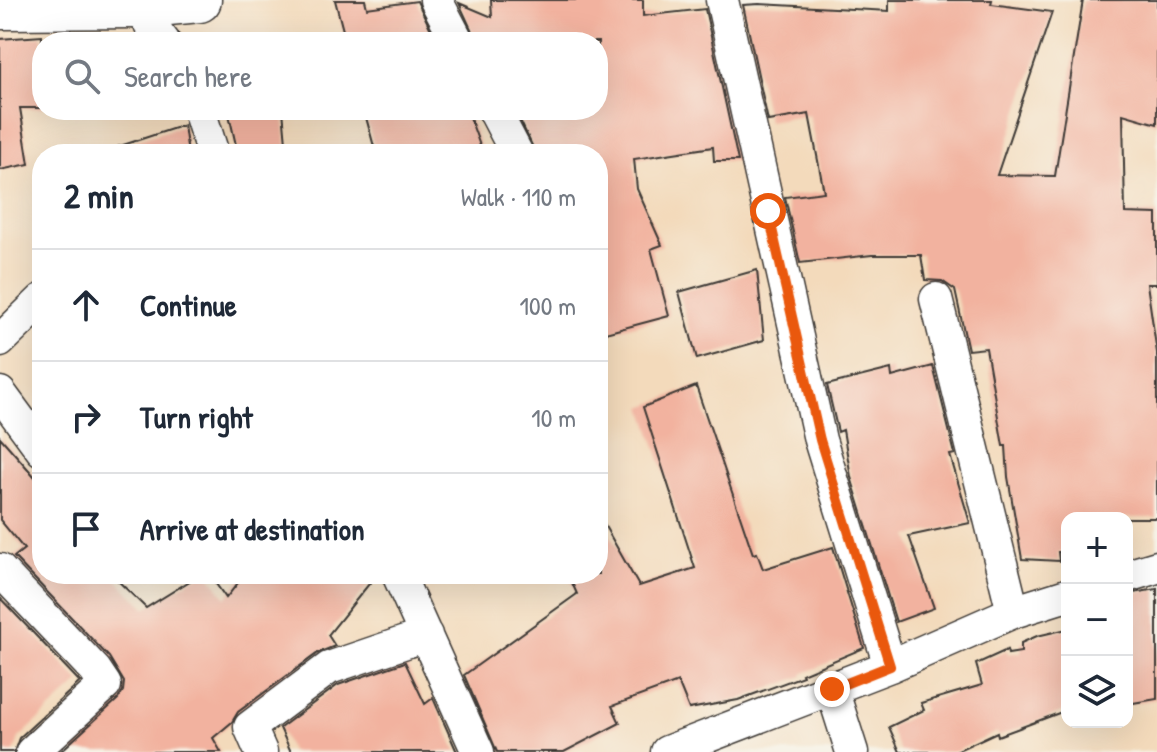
<!DOCTYPE html>
<meta charset="utf-8">
<style>
:root{--surface:#fff;--page:#f2f2f3;--text:#1f2937;--muted:#747a83;--line:#e0e1e3}
body{margin:0;font-family:"Patrick Hand",sans-serif;background:var(--page);color:var(--text)}
.controls{position:absolute;right:24px;bottom:24px;display:grid;overflow:hidden;border-radius:16px;box-shadow:0 8px 32px #0002}
.controls button{width:72px;height:72px;display:grid;place-items:center;padding:0;border:0;border-bottom:2px solid var(--line);background:var(--surface);color:var(--text);font:40px sans-serif}
.stop{position:absolute;width:24px;height:24px;margin:-18px;border:6px solid #ea580c;border-radius:50%;background:#fff}
.stop.end{background:#ea580c;border-color:#fff;box-shadow:0 2px 8px #0008}
.list{margin:0;padding:0;list-style:none}
h2{display:flex;justify-content:space-between;align-items:center;height:104px;margin:0;padding:0 32px;font-size:34px}
h2 small{font-size:26px;font-weight:400;color:var(--muted)}
.list li{display:grid;grid-template-columns:52px 1fr auto;gap:24px;align-items:center;box-sizing:border-box;height:112px;padding:0 32px;border-top:2px solid var(--line)}
.list b{display:block;font-size:30px;white-space:nowrap}
.list em{font-size:26px;font-style:normal;color:var(--muted)}
.icon{flex:none;width:44px;height:44px;fill:none;stroke:currentColor;stroke-width:2;stroke-linecap:round;stroke-linejoin:round}
.map{position:relative;flex:none;width:1157px;height:752px;overflow:hidden}
.search{position:absolute;background:var(--surface);box-shadow:0 8px 32px #0002;left:32px;top:32px;width:576px;height:88px;display:flex;align-items:center;gap:20px;box-sizing:border-box;padding:0 28px;border-radius:32px;color:var(--muted);font-size:30px}
.panel{position:absolute;background:var(--surface);box-shadow:0 8px 32px #0002;left:32px;top:144px;width:576px;height:440px;border-radius:32px}
.map>svg:first-child{display:block}
</style>
<div class="map">
<svg width="1157" height="752" viewBox="0 0 1157 752">
<rect width="100%" height="100%" fill="#f7f3e8"/>
<filter id="ink" filterUnits="userSpaceOnUse"><feTurbulence type="fractalNoise" baseFrequency=".0125" numOctaves="2"/><feDisplacementMap in="SourceGraphic" scale="16" xChannelSelector="R" yChannelSelector="G"/><feConvolveMatrix kernelMatrix="1 2 1 2 8 2 1 2 1" color-interpolation-filters="sRGB"/></filter>
<filter id="wash" filterUnits="userSpaceOnUse"><feTurbulence type="fractalNoise" baseFrequency=".006" numOctaves="4" result="noise"/><feDisplacementMap in="SourceGraphic" scale="32" xChannelSelector="R" yChannelSelector="G"/><feGaussianBlur stdDeviation="1.8" result="paint"/><feColorMatrix in="noise" values="0 0 0 0 0 0 0 0 0 0 0 0 0 0 0 0 0 1.4 0 .05"/><feComposite in="paint" operator="in"/></filter>
<g filter="url(#wash)">
<rect width="100%" height="100%" fill="#f3dabb"/>
<g id="blocks">
<path fill="#f2b29f" d="M335 0H365L367 8 417 1 437 42H346Z
M491 0H643V16L705 9 738 161H714L713 147 634 159 637 189 662 245 651 249 669 316 598 335V154H536L518 116 517 110H598V42H477L459 3 492 17Z
M889 0H992L991 4 1052 12 997 175 1055 176 1083 0H1157V124L1123 114 1125 213 1157 214V284H1147L1157 353V518H1067V552H1058L1059 561 1022 559 1008 477 1006 446H1003L986 348 968 350 955 290 942 281 925 280 921 255H872L800 263 785 197 824 192 809 114 768 121 743 5 759 4 889 11Z
M42 36V108H20L29 164 0 170V39Z
M228 110H283L287 154H238Z
M364 110H467L483 154H376Z
M184 125 188 154H112L111 149Z
M757 270 764 340 697 359 679 292Z
M933 366 955 454 950 455 970 523 909 536 934 608 896 622 851 477 843 430 838 432 827 385 891 369 892 377Z
M696 386 753 554 757 553 763 569 833 547 864 648 802 674 803 676 738 700 689 709 678 682 612 706 620 723 564 752H497L464 675 577 594 568 574H598V514L639 586 695 568 643 407Z
M0 437 42 485V574H111L146 608 201 574H209L226 598 245 574H377L328 635 335 646 318 653 238 712 232 722 213 738 221 752H60L118 699 123 691 124 682 109 657 14 557 24 549 0 520Z
M1157 589V699L1127 704V594Z
M0 598 80 682 19 738 14 752H0Z
M1067 629V710L998 736 997 732 954 752H900L889 727 924 710 921 703 982 685 976 664 1007 650 1008 654 1021 652V643L1037 636Z
M405 662 425 704 433 698 457 752H291L280 728 338 685Z"/>
</g>
</g>
<g filter="url(#ink)">
<use href="#blocks" fill-opacity="0" stroke="#3c3834" stroke-width="2"/>
<g fill="none" stroke-linecap="round" stroke-linejoin="round">
<defs>
<path id="street" d="M436 0 458 42
M722 0 820 440 890 666
M137 6 164 42
M199 110 213 154
M494 110 517 154
M936 299 1013 612
M0 341 42 300
M0 393 42 450
M0 570 95 670 105 685 32 752
M398 574 478 752
M1127 576 1157 567
M832 689 852 752
M261 752 250 727 329 668 426 635
M667 752 890 666 1013 612 1067 595"/>
<path id="secondary" d="M0 7 137 6 199 0"/>
</defs>
<use href="#street" stroke="#3c3834" stroke-width="35"/>
<use href="#secondary" stroke="#3c3834" stroke-width="47"/>
<use href="#street" stroke="#fff" stroke-width="32"/>
<use href="#secondary" stroke="#fff" stroke-width="44"/>
</g>
</g>
<g fill="none" stroke-linecap="round" stroke-linejoin="round" filter="url(#ink)">
<path stroke="#ea580c" stroke-width="10" d="M768 211 820 440 890 666 832 689"/>
</g>
</svg>
<div class="controls">
<button>+</button>
<button>−</button>
<button><svg class="icon" aria-label="layers" viewBox="0 0 24 24"><path d="M12 4l9 5-9 5-9-5zM3 14l9 5 9-5"/></svg></button>
</div>
<div class="stop" style="left:768px;top:211px"></div>
<div class="stop end" style="left:832px;top:689px"></div>
<div class="search"><svg class="icon" aria-label="search" viewBox="0 0 24 24"><circle cx="10" cy="10" r="6"/><path d="M15 15l6 6"/></svg>Search here</div>
<section class="panel">
<h2>2 min<small>Walk · 110 m</small></h2>
<ul class="list">
<li><svg class="icon" aria-label="ahead" viewBox="0 0 24 24"><path d="M12 20V5M6 11l6-6 6 6"/></svg><div><b>Continue</b></div><em>100 m</em></li>
<li><svg class="icon" aria-label="right" viewBox="0 0 24 24"><path d="M7 20v-9h11M14 6l5 5-5 5"/></svg><div><b>Turn right</b></div><em>10 m</em></li>
<li><svg class="icon" aria-label="arrive" viewBox="0 0 24 24"><path d="M6 21V4h12l-3 4 3 4H6"/></svg><div><b>Arrive at destination</b></div></li>
</ul>
</section>
</div>
